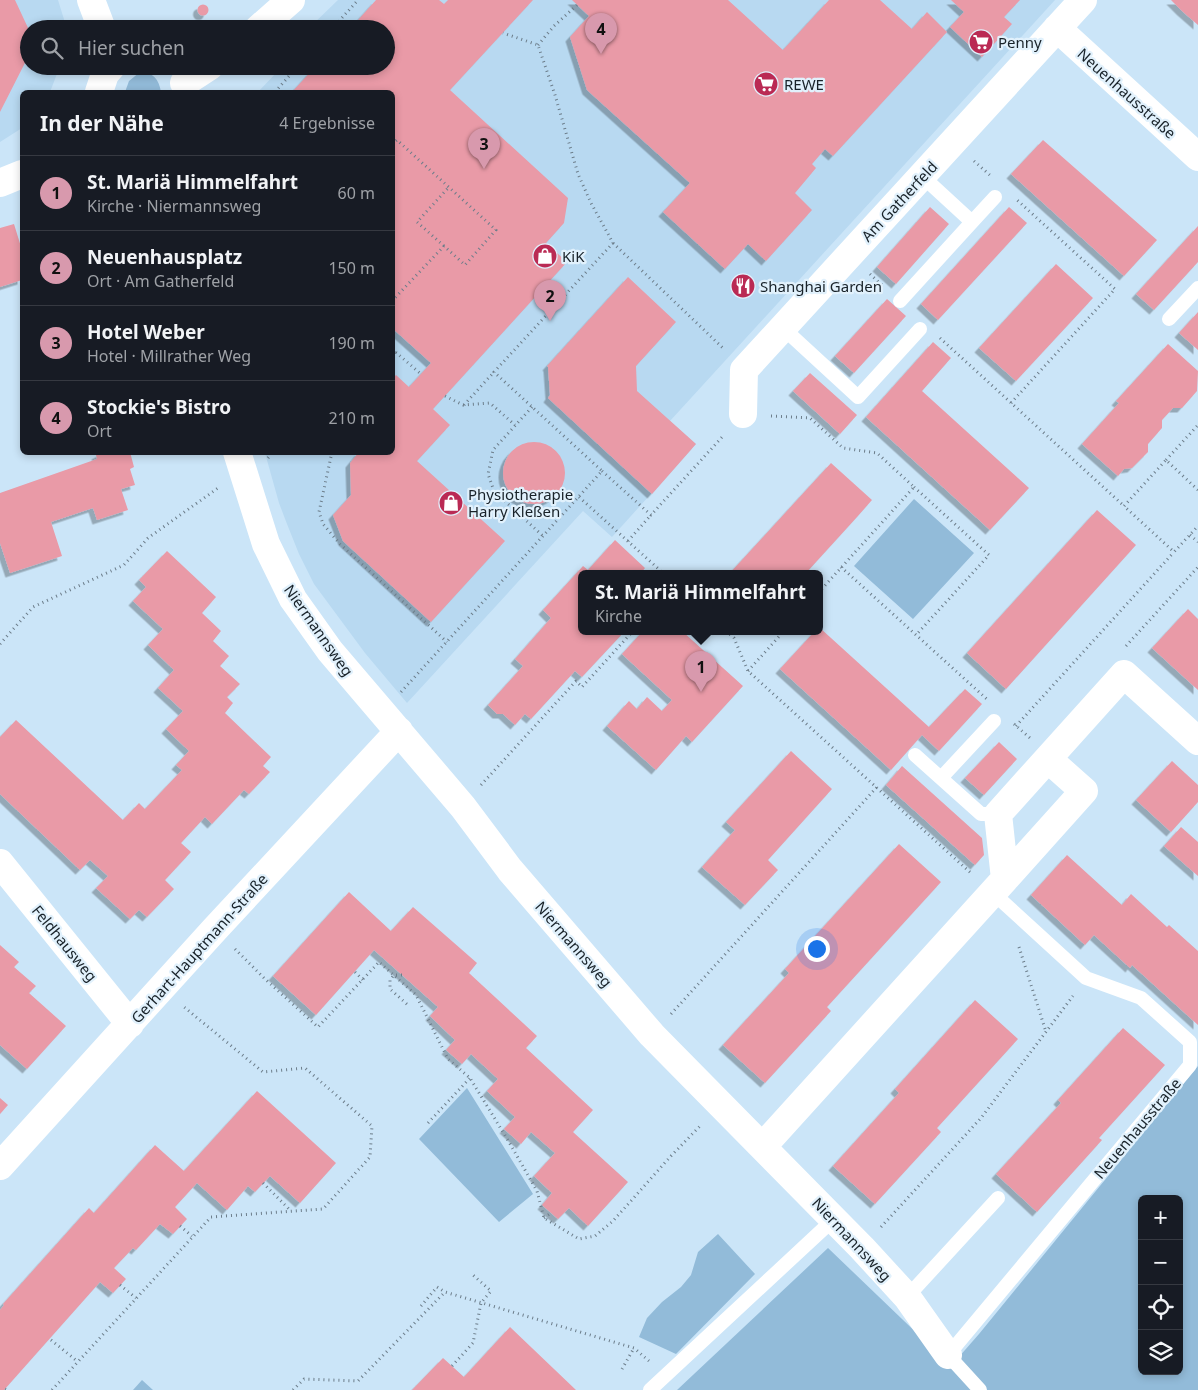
<!DOCTYPE html>
<html lang="de">
<meta charset="utf-8">
<style>
:root{--surface:#171b24;--page:#20242c;--text:#f1f3f6;--muted:#9ea1a6;--line:#363941;--accent:#d899ad}
body{margin:0;font-family:"Noto Sans",sans-serif;background:var(--page);color:var(--text)}
.controls{position:absolute;right:15px;bottom:15px;display:grid;overflow:hidden;border-radius:8px;box-shadow:0 2px 8px #0003}
.controls button{width:45px;height:45px;display:grid;place-items:center;padding:0;border:0;border-bottom:1px solid var(--line);background:var(--surface);color:var(--text);font:25px sans-serif}
.you{position:absolute;left:816px;top:948px;width:18px;height:18px;margin:-12px;border:4px solid #fff;border-radius:50%;background:#1a73e8;box-shadow:0 0 0 8px #1a73e833}
.badge{display:grid;place-items:center;width:32px;height:32px;border-radius:50%;background:var(--accent);color:#111;font-size:16px;font-weight:700}
.pin{position:absolute;translate:-50% -41px;filter:drop-shadow(0 1px 2px #0008)}
.pin::after{content:'';position:absolute;top:26px;width:18px;height:15px;background:inherit;clip-path:polygon(0 0,100% 0,50% 100%)}
.popup{position:absolute;left:578px;top:570px;width:245px;height:65px;box-sizing:border-box;display:grid;place-content:center;border-radius:8px;background:var(--surface);filter:drop-shadow(0 1px 4px #0005);font-size:16px;white-space:nowrap;color:var(--muted)}
.popup b{font-size:19px;color:var(--text)}
.popup::after{content:'';position:absolute;left:50%;top:100%;margin-left:-10px;border:10px solid transparent;border-top-color:var(--surface)}
.list{margin:0;padding:0;list-style:none}
h2{display:flex;justify-content:space-between;align-items:center;height:65px;margin:0;padding:0 20px;font-size:21px}
h2 small{font-size:16px;font-weight:400;color:var(--muted)}
.list li{display:grid;grid-template-columns:32px 1fr auto;gap:15px;align-items:center;box-sizing:border-box;height:75px;padding:0 20px;border-top:1px solid var(--line)}
.list b{display:block;font-size:19px;white-space:nowrap}
.list p{margin:0;font-size:16px;white-space:nowrap;color:var(--muted)}
.list em{font-size:16px;font-style:normal;color:var(--muted)}
.icon{flex:none;width:28px;height:28px;fill:none;stroke:currentColor;stroke-width:2;stroke-linecap:round;stroke-linejoin:round}
.map{position:relative;flex:none;width:1198px;height:1390px;overflow:hidden}
.search{position:absolute;background:var(--surface);box-shadow:0 2px 8px #0003;left:20px;top:20px;width:375px;height:55px;display:flex;align-items:center;gap:12px;box-sizing:border-box;padding:0 18px;border-radius:28px;color:var(--muted);font-size:19px}
.panel{position:absolute;background:var(--surface);box-shadow:0 2px 8px #0003;left:20px;top:90px;width:375px;height:365px;border-radius:8px}
.map>svg:first-child{display:block}
</style>
<div class="map">
<svg width="1198" height="1390" viewBox="0 0 1198 1390">
<defs>
<filter id="shadow"><feDropShadow dx="-4.5" dy="4.5" stdDeviation="0" flood-color="#0004"/></filter>
</defs>
<rect width="100%" height="100%" fill="#cbe5f8"/>
<path fill="#b8d9f1" d="M0 0H58L67 29H29V66H60L50 92H22V128L0 142Z
M338 0H1055L670 421 696 444 612 537 583 511 407 703 365 653 314 584 299 554 287 524 279 503 265 453 392 452V92H258L276 73V66H386V29H308Z"/>
<path fill="#92bbd9" fill-rule="evenodd" d="M140 72C153 72 159 79 161 92H125L129 81Z
M914 499 974 553 913 619 854 566Z
M1198 1066V1390H677L828 1248 951 1366 979 1334ZM1142 1199H1179V1371H1142Z
M467 1088 533 1194 499 1222 419 1139Z
M718 1234 755 1274 676 1354 639 1337 647 1318 662 1302 681 1287 691 1275 698 1252Z
M142 1380 153 1390H133Z"/>
<path fill="#e99aa7" filter="url(#shadow)" d="M0 0H15L29 30V55L0 112Z
M376 0H439L444 4 448 0H533L450 90 568 198 564 223 546 243 567 262 433 409 450 425 417 461 505 541 431 622 343 541 333 515 351 495 350 463 359 452H392V379L396 375 409 387 431 363 392 328V92H292L316 66H386V29H350Z
M572 0H728L783 50 829 0H880L912 29 927 12 947 32 833 156 825 149 812 164 816 168 795 193 812 210 766 261 748 244 725 269 663 212 690 183 587 90 570 37 589 16Z
M951 0H1020L1004 17 1012 24 982 57 950 27 964 12Z
M1171 0H1198V25L1182 11Z
M197.5 10a5.5 5.5 0 1 1 11 0a5.5 5.5 0 1 1-11 0Z
M1043 140 1157 240 1124 276 1011 174Z
M930 207 949 224 896 284 877 267Z
M1009 207 1027 223 938 320 921 304Z
M14 224 22 250V280L0 287V228Z
M1198 226V262L1154 310 1136 294Z
M1056 264 1093 298 1016 381 979 348Z
M628 277 676 322 636 366 637 391 696 444 652 494 548 398 550 395 548 367 547 366Z
M887 299 906 316 854 373 835 356Z
M1198 312V350L1179 333Z
M933 342 951 358 922 391 1029 488 990 530 866 417Z
M1168 344 1198 371 1197 391 1182 408H1173L1162 420V428L1148 444V452L1132 468 1124 469 1118 476 1082 444 1119 403 1116 401Z
M810 373 857 415 840 434 793 391Z
M503 473a31 31 0 1 1 62 0a31 31 0 1 1-62 0Z
M102 452H130L134 467 130 469 135 485 121 489 128 510 97 520 93 508 51 522 62 556 10 573 0 543V493L97 459 96 455Z
M831 463 872 500 857 517 806 573H730Z
M1097 510 1136 545 1006 689 967 653Z
M615 540 645 568 641 573H582V631H625L582 677 575 671 531 719 525 714 515 725 503 714H497L488 705 523 666 515 659 551 618 543 610 583 566 588 570Z
M167 551 216 597 202 613 221 631 213 641 229 656 220 666 240 684 227 697 233 703 225 713 271 757 263 766 270 772 249 794 244 790 212 824 205 817 181 843 191 852 165 880 174 889 147 917 139 910 130 919 96 888 108 876 90 860 80 870 0 794V737L16 720 123 820 139 803 145 809 182 770 176 765 189 751 166 729 183 711 158 688 174 670 148 645 163 629 133 601 146 587 139 580Z
M1188 609 1198 619V690L1152 648Z
M820 628 929 727 965 689 982 704 939 751 922 735 891 770 780 669 815 631H820Z
M643 631H682L743 686 692 742 686 736 656 770 607 726 629 701 637 709 647 697 662 711 672 700 622 654Z
M999 742 1017 759 984 795 965 778Z
M791 751 832 789 768 860 778 870 745 905 702 867 735 830 726 822Z
M1172 761 1198 785V802L1171 832 1136 800Z
M902 766 982 838 984 855 975 865 886 785Z
M1181 827 1198 842V876L1164 846Z
M899 844 941 882 827 1007 831 1011 765 1083 723 1045 789 973 785 969Z
M1067 855 1122 905 1131 894 1167 927 1169 925 1198 951V1025L1132 965 1130 968 1094 935 1085 945 1031 895Z
M349 892 391 931 413 907 477 963 469 973 537 1036 526 1048 593 1110 573 1132 628 1182 588 1226 569 1208 558 1219 542 1205 552 1193 534 1176 555 1153 531 1132 521 1144 504 1129 515 1117 487 1091 498 1079 471 1054 462 1064 446 1050 455 1040 430 1016 438 1007 374 950 316 1015 273 976Z
M0 945 19 962 14 967 36 986 29 993 66 1026 27 1069 0 1045Z
M975 1000 1018 1039 937 1128 941 1132 875 1204 833 1166 899 1093 895 1089Z
M1123 1028 1165 1065 1099 1138 1102 1140 1037 1212 996 1174 1061 1103 1058 1100Z
M257 1091 336 1163 300 1203 270 1176 255 1192 248 1186 227 1210 197 1183 175 1207 187 1219 173 1234 160 1224 136 1250 133 1248 114 1268 126 1279 113 1293 100 1282 4 1390H0V1310L4 1305 3 1304 89 1208 94 1213 155 1145 184 1171Z
M0 1098 8 1105 0 1114Z
M510 1327 576 1390H412L443 1358 464 1377Z"/>
<g fill="none" stroke-linecap="round" stroke-linejoin="round">
<path stroke="#6c7d8a" stroke-width="3" stroke-dasharray="1 4" stroke-linecap="butt" d="M332 29 358 0
M538 45 554 26 577 5
M275 92 298 66
M392 144 397 140 496 230 465 265 444 246 392 301
M974 161 992 177
M613 243 725 350
M444 246 417 222 449 187
M870 274 884 287
M940 338 1124 506
M392 349 421 374
M392 356 396 352
M445 396 463 405 490 403 515 425
M1011 403 1115 289 1017 200
M464 405 494 372
M532 407 493 450 488 474 494 491 543 536
M771 416 810 418 843 448 877 453 914 487 820 591
M332 452 319 512 323 524 340 544 447 642
M268 458 273 452
M1166 460 1198 425
M602 471 651 515 724 435
M914 487 989 555 916 635
M1198 490 1166 460 1124 506 1174 552 1198 526
M579 497 663 573
M1190 535 1198 542
M628 541 651 515
M841 567 989 701
M726 631 734 638 748 671 972 874
M0 644 33 607 124 565 148 538 218 488
M1126 646 1198 567
M748 671 784 631
M401 692 602 471 494 372 613 243 591 203 578 174 555 95 538 45 503 33
M1014 724 1030 738
M1016 726 1174 552
M481 785 576 681 582 687 633 631
M1019 947 1046 1032
M235 949 264 978 318 1027 379 962 416 995 448 1059 470 1078 509 1142 537 1191 544 1218 579 1239 595 1236 613 1221 671 1156 701 1125
M355 972 363 980
M402 975H394L390 980V989L409 1006
M671 1014 877 787
M428 1123 470 1078
M263 1183 291 1211
M544 1218 551 1213
M180 1226 192 1236
M881 1227 981 1118 1073 996
M120 1285 136 1298
M421 1306 437 1287 445 1292
M51 1340 77 1361
M452 1366 473 1343 481 1303 491 1291 473 1275
M622 1369 634 1348
M5 1389 7 1390
M52 1390 211 1217 323 1209 370 1157 372 1126 305 1068 263 1072 184 1007
M293 1390 304 1379 358 1381 445 1292 634 1348 649 1361"/>
<path stroke="#fff" stroke-width="14" d="M972 222 995 197
M900 301 972 222 922 176
M1169 319 1198 288
M783 328 858 397 920 329
M915 755 981 814H998
M941 778 994 721
M907 1297 998 1198
M650 1390 834 1219
M980 1390 948 1355 1190 1065V1042L1141 998 1086 978 993 893"/>
<path stroke="#fff" stroke-width="28" d="M1057 28 1198 157
M0 183 22 174
M743 414 744 370 1083 0
M237 452 266 544 293 599 330 651 463 807 510 870 652 1035 862 1248 907 1297 948 1355
M0 863 130 1024
M1005 879 1084 791 1048 759
M763 1146 1005 879 998 814 1124 674 1198 741
M0 1166 215 929 399 731"/>
<path stroke="#fff" stroke-width="28" d="M91 0 102 29
M258 29 291 0
M184 83 210 66
M99 92 105 74 112 66"/>
</g>
<defs>
<symbol id="supermarket-disc" viewBox="-11 -11 22 22"><circle r="9.5" fill="#ba2a54" stroke="#e1f1fc"/><path d="M-6-5.5h2.5l.6 2H6L4.5 2H-2.5L-4.4-4H-6ZM-1.5 3.2a1.3 1.3 0 1 0 .1 0ZM3 3.2a1.3 1.3 0 1 0 .1 0Z" fill="#fff"/></symbol>
<symbol id="shop-disc" viewBox="-11 -11 22 22"><circle r="9.5" fill="#ba2a54" stroke="#e1f1fc"/><path d="M-5-2.5h2.3a2.7 3.5 0 0 1 5.4 0H5L5.5 6h-11ZM-1.5-2.5h3a1.5 2.3 0 0 0-3 0Z" fill="#fff"/></symbol>
<symbol id="restaurant-disc" viewBox="-11 -11 22 22"><circle r="9.5" fill="#ba2a54" stroke="#e1f1fc"/><path d="M-5-6h1v4h1v-4h1v4h1v-4h1v5L-1.5 .5V6h-2V.5L-5-1ZM5-6V6H3V1.5H1.5Q1.5-4 5-6Z" fill="#fff"/></symbol>
</defs>
<g fill-rule="evenodd">
<use href="#supermarket-disc" x="967" y="28" width="28" height="28"/>
<use href="#supermarket-disc" x="752" y="70" width="28" height="28"/>
<use href="#shop-disc" x="531" y="242" width="28" height="28"/>
<use href="#restaurant-disc" x="729" y="272" width="28" height="28"/>
<use href="#shop-disc" x="437" y="489" width="28" height="28"/>
</g>
<g text-anchor="middle" dominant-baseline="central" stroke-width="4.5" stroke-linejoin="round" paint-order="stroke">
<g font-size="15" fill="#182229" stroke="#e1f1fc" text-anchor="start">
<text x="998" y="42">Penny</text>
<text x="784" y="84">REWE</text>
<text x="562" y="256">KiK</text>
<text x="760" y="286">Shanghai Garden</text>
<text x="468" y="494">Physiotherapie<tspan x="468" dy="17">Harry Kleßen</tspan></text>
</g>
<g font-size="15" fill="#182229" stroke="#e1f1fc">
<text transform="translate(1127 93) rotate(42)">Neuenhausstraße</text>
<text transform="translate(899 201) rotate(-47)">Am Gatherfeld</text>
<text transform="translate(319 630) rotate(55)">Niermannsweg</text>
<text transform="translate(65 943) rotate(51)">Feldhausweg</text>
<text transform="translate(574 944) rotate(49)">Niermannsweg</text>
<text transform="translate(199 948) rotate(-48)">Gerhart-Hauptmann-Straße</text>
<text transform="translate(1137 1128) rotate(-50)">Neuenhausstraße</text>
<text transform="translate(852 1239) rotate(47)">Niermannsweg</text>
</g>
</g>
</svg>
<div class="controls">
<button>+</button>
<button>−</button>
<button><svg class="icon" aria-label="locate" viewBox="0 0 24 24"><circle cx="12" cy="12" r="6"/><path d="M12 2v4M12 18v4M2 12h4M18 12h4"/></svg></button>
<button><svg class="icon" aria-label="layers" viewBox="0 0 24 24"><path d="M12 4l9 5-9 5-9-5zM3 14l9 5 9-5"/></svg></button>
</div>
<div class="you"></div>
<div class="pin badge" style="left:701px;top:692px">1</div>
<div class="popup"><b>St. Mariä Himmelfahrt</b>Kirche</div>
<div class="pin badge" style="left:550px;top:321px">2</div>
<div class="pin badge" style="left:484px;top:169px">3</div>
<div class="pin badge" style="left:601px;top:54px">4</div>
<div class="search"><svg class="icon" aria-label="search" viewBox="0 0 24 24"><circle cx="10" cy="10" r="6"/><path d="M15 15l6 6"/></svg>Hier suchen</div>
<section class="panel">
<h2>In der Nähe<small>4 Ergebnisse</small></h2>
<ul class="list">
<li><span class="badge">1</span><div><b>St. Mariä Himmelfahrt</b><p>Kirche · Niermannsweg</p></div><em>60 m</em></li>
<li><span class="badge">2</span><div><b>Neuenhausplatz</b><p>Ort · Am Gatherfeld</p></div><em>150 m</em></li>
<li><span class="badge">3</span><div><b>Hotel Weber</b><p>Hotel · Millrather Weg</p></div><em>190 m</em></li>
<li><span class="badge">4</span><div><b>Stockie's Bistro</b><p>Ort</p></div><em>210 m</em></li>
</ul>
</section>
</div>
